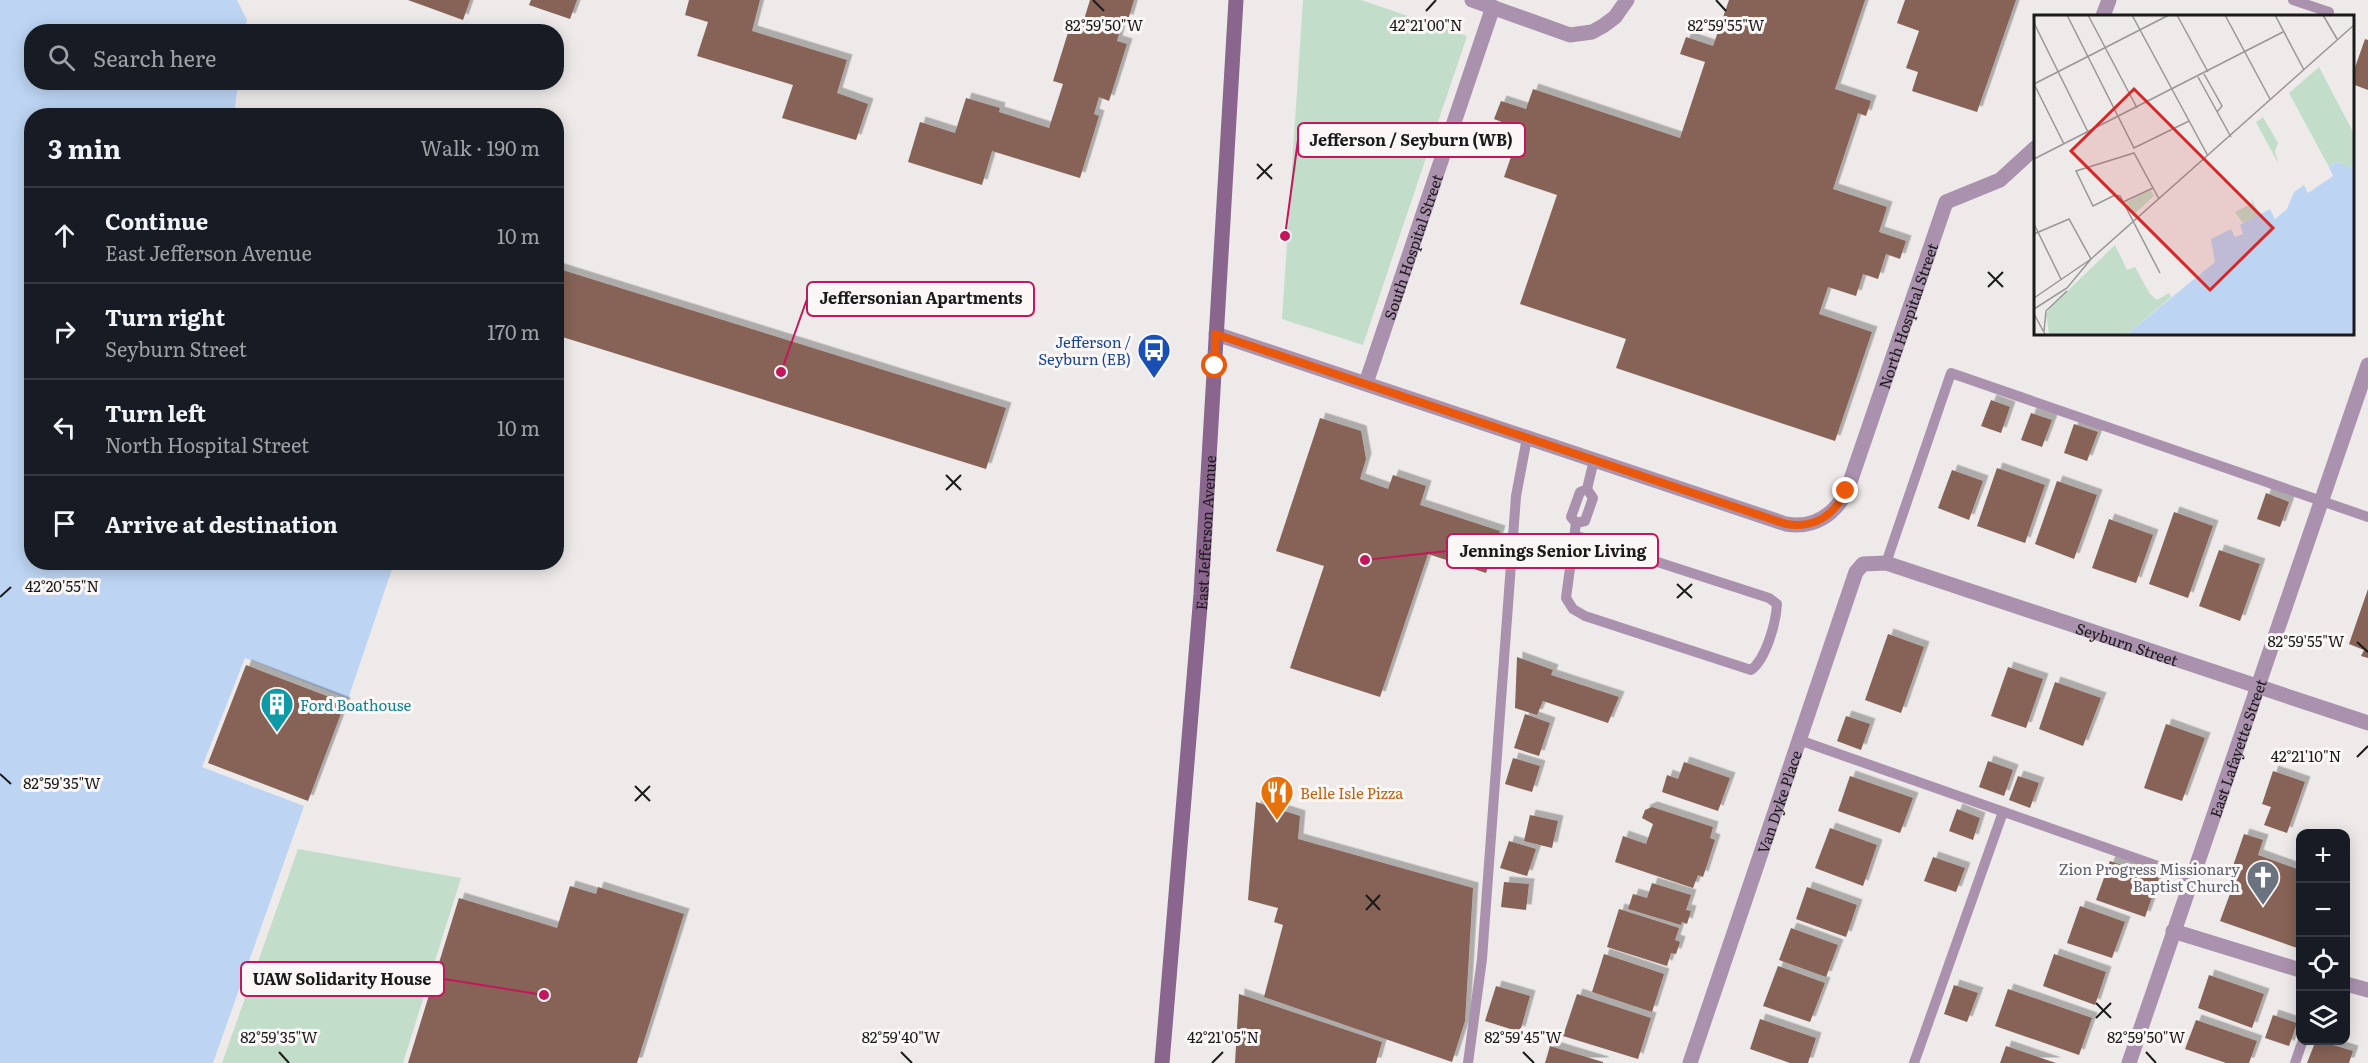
<!DOCTYPE html>
<meta charset="utf-8">
<style>
:root{--surface:#171b24;--page:#20242c;--text:#f1f3f6;--muted:#9ea1a6;--line:#363941}
body{margin:0;font-family:Literata,serif;background:var(--page);color:var(--text)}
.controls{position:absolute;right:18px;bottom:18px;display:grid;overflow:hidden;border-radius:12px;box-shadow:0 3px 15px #0003}
.controls button{width:54px;height:54px;display:grid;place-items:center;padding:0;border:0;border-bottom:2px solid var(--line);background:var(--surface);color:var(--text);font:30px sans-serif}
.stop{position:absolute;width:18px;height:18px;margin:-14px;border:4px solid #ea580c;border-radius:50%;background:#fff}
.stop.end{background:#ea580c;border-color:#fff;box-shadow:0 2px 6px #0008}
.list{margin:0;padding:0;list-style:none}
h2{display:flex;justify-content:space-between;align-items:center;height:78px;margin:0;padding:0 24px;font-size:26px}
h2 small{font-size:20px;font-weight:400;color:var(--muted)}
.list li{display:grid;grid-template-columns:39px 1fr auto;gap:18px;align-items:center;box-sizing:border-box;height:96px;padding:0 24px;border-top:2px solid var(--line)}
.list b{display:block;font-size:22px;white-space:nowrap}
.list p{margin:0;font-size:20px;white-space:nowrap;color:var(--muted)}
.list em{font-size:20px;font-style:normal;color:var(--muted)}
.icon{flex:none;width:33px;height:33px;fill:none;stroke:currentColor;stroke-width:2;stroke-linecap:round;stroke-linejoin:round}
.map{position:relative;flex:none;width:2368px;height:1063px;overflow:hidden}
.search{position:absolute;background:var(--surface);box-shadow:0 3px 15px #0003;left:24px;top:24px;width:540px;height:66px;display:flex;align-items:center;gap:15px;box-sizing:border-box;padding:0 21px;border-radius:24px;color:var(--muted);font-size:22px}
.panel{position:absolute;background:var(--surface);box-shadow:0 3px 15px #0003;left:24px;top:108px;width:540px;height:462px;border-radius:24px}
.map>svg:first-child{display:block}
</style>
<div class="map">
<svg width="2368" height="1063" viewBox="0 0 2368 1063">
<defs>
<filter id="shadow"><feDropShadow dx="5.5" dy="-5.5" stdDeviation="0" flood-color="#0004"/></filter>
</defs>
<rect width="100%" height="100%" fill="#edeae9"/>
<path fill="#c3ddcb" d="M1303 0H1361L1467 36 1363 345 1282 319Z
M298 849 461 878 403 1063H222Z"/>
<path fill="#bdd5f3" d="M0 0H237L247 20 245 31 32 32V82L238 83 234 115 32 116V562L394 563 348 699 245 658 202 767 304 806 213 1063H0Z"/>
<path fill="#866357" filter="url(#shadow)" d="M408 0H470L463 20Z
M531 0H577L570 19 529 5Z
M689 0H760L752 31 847 60 837 93 868 104 856 140 782 118 793 85 697 56 708 22 685 15Z
M1090 0H1134L1128 20 1123 19 1117 41 1127 44 1109 101 1099 97 1094 114 1099 116 1080 178 992 151 982 185 908 162 920 122 955 133 966 98 1000 108 999 112 1049 128 1063 84 1053 81 1070 26 1081 29Z
M1729 0H1865L1835 89 1871 101 1866 116 1858 113 1833 189 1887 207 1879 232 1906 241 1900 259 1886 254 1878 279 1863 274 1856 296 1828 287 1819 314 1872 332 1835 441 1616 368 1626 339 1520 304 1557 195 1504 177 1512 154 1498 150 1507 124 1494 119 1501 101 1526 109 1533 89 1680 138 1705 62 1680 54 1686 37 1713 46Z
M1905 0H2016L1977 112 1912 91 1918 72 1906 68 1919 31 1897 23Z
M2365 39 2368 40V90L2352 84V76Z
M556 268 1006 408 986 469 556 335Z
M1991 400 2010 407 2001 433 1981 426Z
M2031 413 2052 420 2042 447 2021 440Z
M1320 418 1361 431 1366 459 1360 479 1388 489 1393 475 1426 486 1420 505 1500 531 1486 573 1428 554 1380 697 1290 668 1324 566 1276 551Z
M2074 424 2098 432 2087 461 2064 453Z
M1997 468 2045 485 2025 543 1977 526Z
M1952 470 1983 481 1969 520 1938 508Z
M2057 481 2097 495 2074 559 2035 544Z
M2266 493 2289 502 2280 527 2257 519Z
M2174 512 2213 526 2188 598 2149 584Z
M2109 519 2153 535 2136 583 2092 568Z
M2219 550 2260 564 2240 621 2199 606Z
M2368 589V658L2361 656 2364 650 2349 644Z
M1888 634 1924 647 1901 713 1865 700Z
M1517 657 1553 670 1551 675 1619 697 1608 723 1543 701 1537 715 1515 708Z
M246 665 345 703 308 801 208 763Z
M2008 667 2043 679 2026 728 1991 716Z
M2055 682 2101 698 2083 746 2039 729Z
M1525 714 1550 723 1539 756 1514 748Z
M1846 716 1870 724 1861 750 1837 741Z
M2166 724 2205 738 2182 801 2144 788Z
M1513 758 1540 766 1532 792 1505 784Z
M1988 761 2013 770 2004 796 1979 787Z
M1684 762 1730 778 1718 811 1662 792 1667 775 1678 779Z
M2273 771 2305 782 2287 833 2264 825 2271 807 2262 804Z
M1850 776 1913 798 1900 833 1838 811Z
M2018 776 2039 783 2030 808 2009 800Z
M1256 802 1300 816 1298 839 1473 888 1465 1021 1452 1062 1264 997 1283 925 1274 922 1278 908 1248 900Z
M1652 807 1713 827 1710 838 1715 840 1703 877 1698 875 1693 888 1615 862 1623 836 1646 844 1653 824 1642 818 1645 810Z
M1957 809 1980 818 1973 840 1949 831Z
M1530 815 1558 821 1552 848 1524 841Z
M1830 828 1877 845 1863 886 1815 868Z
M2244 834 2263 840 2258 855 2300 870V949L2220 921 2231 891 2225 889Z
M1509 841 1536 849 1527 876 1500 868Z
M1933 857 1965 868 1956 892 1924 881Z
M2110 861 2159 878 2145 917 2096 900Z
M1504 882 1529 884 1526 910 1501 907Z
M1652 883 1691 895 1686 910 1691 911 1687 924 1682 922 1681 925 1628 909 1633 894 1647 898Z
M570 886 596 894 598 887 684 914 637 1063H408L459 898 557 928Z
M1807 887 1857 905 1846 937 1796 919Z
M2080 906 2125 922 2112 958 2067 943Z
M1619 909 1679 928 1675 940 1680 942 1676 954 1671 953 1667 966 1607 947Z
M1791 928 1838 945 1826 977 1779 960Z
M1604 954 1664 974 1652 1012 1592 992Z
M2054 954 2106 972 2095 1005 2043 986Z
M1778 966 1825 983 1810 1022 1763 1006Z
M2209 975 2264 994 2252 1028 2198 1008Z
M1954 985 1978 993 1967 1022 1944 1014Z
M1496 986 1530 996 1520 1032 1485 1021Z
M2008 989 2092 1018 2079 1055 1995 1026Z
M1239 994 1382 1042 1376 1063H1235Z
M1577 994 1651 1018 1638 1059 1563 1036Z
M2273 1015 2297 1023 2289 1046 2265 1038Z
M1760 1019 1816 1038 1808 1063H1790L1750 1049Z
M2196 1020 2257 1041 2249 1063H2226L2185 1049Z
M2316 1040 2353 1051 2349 1063H2307Z
M1550 1046 1603 1062V1063H1545Z
M2006 1046 2056 1063H2000Z"/>
<g fill="none" stroke-linecap="round" stroke-linejoin="round">
<path stroke="#aa91ad" stroke-width="10" d="M2293 0 2329 12
M1576 523 1585 521 1593 498 1587 489
M1577 536 1769 598 1777 604C1776 623 1766 659 1751 670L1585 616 1573 609 1566 598 1576 523 1571 517 1580 492 1587 489 1594 460
M1886 563 1951 373 2368 517
M1799 740 2192 878
M1468 1063 1482 959 1516 496 1527 438
M1914 1063 2003 812
M2295 1063 2303 1040"/>
<g stroke="#aa91ad" stroke-width="15">
<path d="M1472 0 1570 35 1592 32 1603 26 1615 17 1627 0"/>
<path d="M2103 16 2109 0"/>
<path id="s1" d="M1216 334 1786 524C1814 529 1834 515 1847 491L1946 202 2000 180 2035 148"/>
<path id="s2" d="M1366 383 1493 7"/>
<path d="M2173 931 2300 970"/>
<path d="M2346 984 2368 990"/>
<path id="s3" d="M1690 1063 1856 572 1863 564 1886 563 2368 723"/>
<path id="s4" d="M2129 1063 2368 365"/>
</g>
<path stroke="#8a668e" stroke-width="15" id="s5" d="M1162 1063 1201 594 1236 0"/>
</g>
<g fill="none" stroke-linecap="round" stroke-linejoin="round">
<path stroke="#ea580c" stroke-width="8" d="M1215 366V334L1786 524C1814 529 1834 515 1846 491"/>
</g>
<path fill="none" stroke="#1b1a1a" stroke-width="2" d="M1093 0 1104 11M1716 0 1726 11M1426 11 1436 0M1257 164 1272 179M1257 179 1272 164M1988 272 2003 287M1988 287 2003 272M946 475 961 490M946 490 961 475M1677 584 1692 598M0 597 11 587M1677 598 1692 584M2357 642 2368 652M2357 757 2368 746M0 774 11 784M635 786 650 801M635 801 650 786M1366 895 1380 910M1366 910 1380 895M2096 1003 2111 1018M2096 1018 2111 1003M279 1052 289 1063M901 1052 912 1063M1523 1052 1534 1063M2146 1052 2156 1063M1212 1063 1223 1052"/>
<defs>
<symbol id="bus-pin" viewBox="-11 -11 22 30"><path d="M0 17L-7.5 6A9.5 9.5 0 1 1 7.5 6Z" fill="#1a4fb4" stroke="#fbf7f6"/><path d="M-5-6H5V4H4V6H2V4H-2V6H-4V4H-5ZM-3.5-4V0h7V-4ZM-3.5 1.2v1.5H-2V1.2ZM2 1.2v1.5H3.5V1.2Z" fill="#fff"/></symbol>
<symbol id="building-pin" viewBox="-11 -11 22 30"><path d="M0 17L-7.5 6A9.5 9.5 0 1 1 7.5 6Z" fill="#0f9aa8" stroke="#fbf7f6"/><path d="M-4-6H4V6H1V3H-1V6H-4ZM-2.5-4.3h1.7v1.8h-1.7ZM.8-4.3h1.7v1.8H.8ZM-2.5-1h1.7V.8h-1.7ZM.8-1h1.7V.8H.8Z" fill="#fff"/></symbol>
<symbol id="restaurant-pin" viewBox="-11 -11 22 30"><path d="M0 17L-7.5 6A9.5 9.5 0 1 1 7.5 6Z" fill="#e8710a" stroke="#fbf7f6"/><path d="M-5-6h1v4h1v-4h1v4h1v-4h1v5L-1.5 .5V6h-2V.5L-5-1ZM5-6V6H3V1.5H1.5Q1.5-4 5-6Z" fill="#fff"/></symbol>
<symbol id="church-pin" viewBox="-11 -11 22 30"><path d="M0 17L-7.5 6A9.5 9.5 0 1 1 7.5 6Z" fill="#6b7280" stroke="#fbf7f6"/><path d="M-1.2-6h2.4v3.5h3.3v2.4h-3.3V6h-2.4V-.1h-3.3v-2.4h3.3Z" fill="#fff"/></symbol>
</defs>
<g fill-rule="evenodd">
<use href="#bus-pin" x="1135" y="331" width="38" height="52"/>
<use href="#building-pin" x="258" y="685" width="38" height="52"/>
<use href="#restaurant-pin" x="1258" y="773" width="38" height="52"/>
<use href="#church-pin" x="2244" y="858" width="38" height="52"/>
</g>
<g text-anchor="middle" dominant-baseline="central" stroke-width="6" stroke-linejoin="round" paint-order="stroke">
<g font-size="15" fill="#1b1a1a" stroke="#fbf7f6">
<text stroke="none"><textPath href="#s2" startOffset="144">South Hospital Street</textPath></text>
<text stroke="none"><textPath href="#s1" startOffset="861">North Hospital Street</textPath></text>
<text stroke="none"><textPath href="#s5" startOffset="532">East Jefferson Avenue</textPath></text>
<text stroke="none"><textPath href="#s3" startOffset="806">Seyburn Street</textPath></text>
<text stroke="none"><textPath href="#s4" startOffset="333">East Lafayette Street</textPath></text>
<text stroke="none"><textPath href="#s3" startOffset="276">Van Dyke Place</textPath></text>
</g>
<g font-size="15" fill="#164399" stroke="#fbf7f6" text-anchor="end">
<text x="1131" y="341">Jefferson /<tspan x="1131" dy="17">Seyburn (EB)</tspan></text>
</g>
<g font-size="15" fill="#0d838f" stroke="#fbf7f6" text-anchor="start">
<text x="300" y="704">Ford Boathouse</text>
</g>
<g font-size="15" fill="#c56008" stroke="#fbf7f6" text-anchor="start">
<text x="1300" y="792">Belle Isle Pizza</text>
</g>
<g font-size="15" fill="#5b616d" stroke="#fbf7f6" text-anchor="end">
<text x="2240" y="868">Zion Progress Missionary<tspan x="2240" dy="17">Baptist Church</tspan></text>
</g>
</g>
<g transform="translate(2034 15)">
<rect width="320" height="320" fill="#edeae9"/>
<path d="M285 52 319 117V153L303 147 295 152 255 78ZM229 102 244 128 241 136 244 148 222 107ZM117 175 120 181 99 200 92 187ZM217 183 226 200 209 208 201 197 218 188ZM81 230 93 255 101 252 116 279 123 285 135 278 137 282 93 319H15L12 299 18 291Z" fill="#c3ddcb"/>
<path d="M303 147 319 153V319H93L181 247 177 224 197 214 201 222 209 219 206 210 236 194 241 204 253 194 260 177 270 170 274 178 299 161 295 152Z" fill="#bdd5f3"/>
<path fill="none" stroke="#999796" stroke-width="1.5" d="M33 0 100 133 155 106M54 0 103 93M98 0 174 141M143 0 174 57M191 0 236 84M241 0 270 55M289 0 303 24M0 8 54 117M170 59 188 91 183 97M164 62 197 122M0 69 135 0M0 69 30 129M0 144 249 17M125 184 100 138 42 156 59 191 81 180 86 181 126 258M89 187 119 173M0 209 27 264M0 219 35 204 57 244M0 283 57 244 320 10M0 294 33 273 57 244M0 299 11 319M10 316 12 296 33 276"/>
<path fill="#d62828" fill-opacity="0.15" stroke="#d62828" stroke-width="3" d="M100 74 239 213 176 275 37 136Z"/>
<rect width="320" height="320" fill="none" stroke="#1b1a1a" stroke-width="3"/>
</g>
<g font-size="15" text-anchor="middle" fill="#1b1a1a" stroke="#fbf7f6" stroke-width="6" stroke-linejoin="round" paint-order="stroke">
<text x="1104" y="31">82°59'50"W</text>
<text x="1426" y="31">42°21'00"N</text>
<text x="1726" y="31">82°59'55"W</text>
<text x="62" y="592">42°20'55"N</text>
<text x="2306" y="647">82°59'55"W</text>
<text x="2306" y="762">42°21'10"N</text>
<text x="62" y="789">82°59'35"W</text>
<text x="279" y="1043">82°59'35"W</text>
<text x="901" y="1043">82°59'40"W</text>
<text x="1223" y="1043">42°21'05"N</text>
<text x="1523" y="1043">82°59'45"W</text>
<text x="2146" y="1043">82°59'50"W</text>
</g>
<path fill="none" stroke="#c2185b" stroke-width="2" d="M1285 236L1298 140M781 372L807 299M1365 560L1447 551M544 995L444 979"/>
<g fill="#c2185b" stroke="#fbf7f6" stroke-width="2">
<circle cx="1285" cy="236" r="6"/>
<circle cx="781" cy="372" r="6"/>
<circle cx="1365" cy="560" r="6"/>
<circle cx="544" cy="995" r="6"/>
</g>
<g fill="#fbf7f6" stroke="#c2185b" stroke-width="2">
<rect x="1298" y="123" width="227" height="34" rx="6"/>
<rect x="807" y="282" width="227" height="34" rx="6"/>
<rect x="1447" y="534" width="211" height="34" rx="6"/>
<rect x="241" y="962" width="203" height="34" rx="6"/>
</g>
<g font-size="16" text-anchor="middle" font-weight="bold" fill="#1b1a1a">
<text x="1411" y="146">Jefferson / Seyburn (WB)</text>
<text x="921" y="304">Jeffersonian Apartments</text>
<text x="1553" y="557">Jennings Senior Living</text>
<text x="342" y="985">UAW Solidarity House</text>
</g>
</svg>
<div class="controls">
<button>+</button>
<button>−</button>
<button><svg class="icon" aria-label="locate" viewBox="0 0 24 24"><circle cx="12" cy="12" r="6"/><path d="M12 2v4M12 18v4M2 12h4M18 12h4"/></svg></button>
<button><svg class="icon" aria-label="layers" viewBox="0 0 24 24"><path d="M12 4l9 5-9 5-9-5zM3 14l9 5 9-5"/></svg></button>
</div>
<div class="stop" style="left:1215px;top:366px"></div>
<div class="stop end" style="left:1846px;top:491px"></div>
<div class="search"><svg class="icon" aria-label="search" viewBox="0 0 24 24"><circle cx="10" cy="10" r="6"/><path d="M15 15l6 6"/></svg>Search here</div>
<section class="panel">
<h2>3 min<small>Walk · 190 m</small></h2>
<ul class="list">
<li><svg class="icon" aria-label="ahead" viewBox="0 0 24 24"><path d="M12 20V5M6 11l6-6 6 6"/></svg><div><b>Continue</b><p>East Jefferson Avenue</p></div><em>10 m</em></li>
<li><svg class="icon" aria-label="right" viewBox="0 0 24 24"><path d="M7 20v-9h11M14 6l5 5-5 5"/></svg><div><b>Turn right</b><p>Seyburn Street</p></div><em>170 m</em></li>
<li><svg class="icon" aria-label="left" viewBox="0 0 24 24"><path d="M17 20v-9H6M10 6l-5 5 5 5"/></svg><div><b>Turn left</b><p>North Hospital Street</p></div><em>10 m</em></li>
<li><svg class="icon" aria-label="arrive" viewBox="0 0 24 24"><path d="M6 21V4h12l-3 4 3 4H6"/></svg><div><b>Arrive at destination</b></div></li>
</ul>
</section>
</div>
